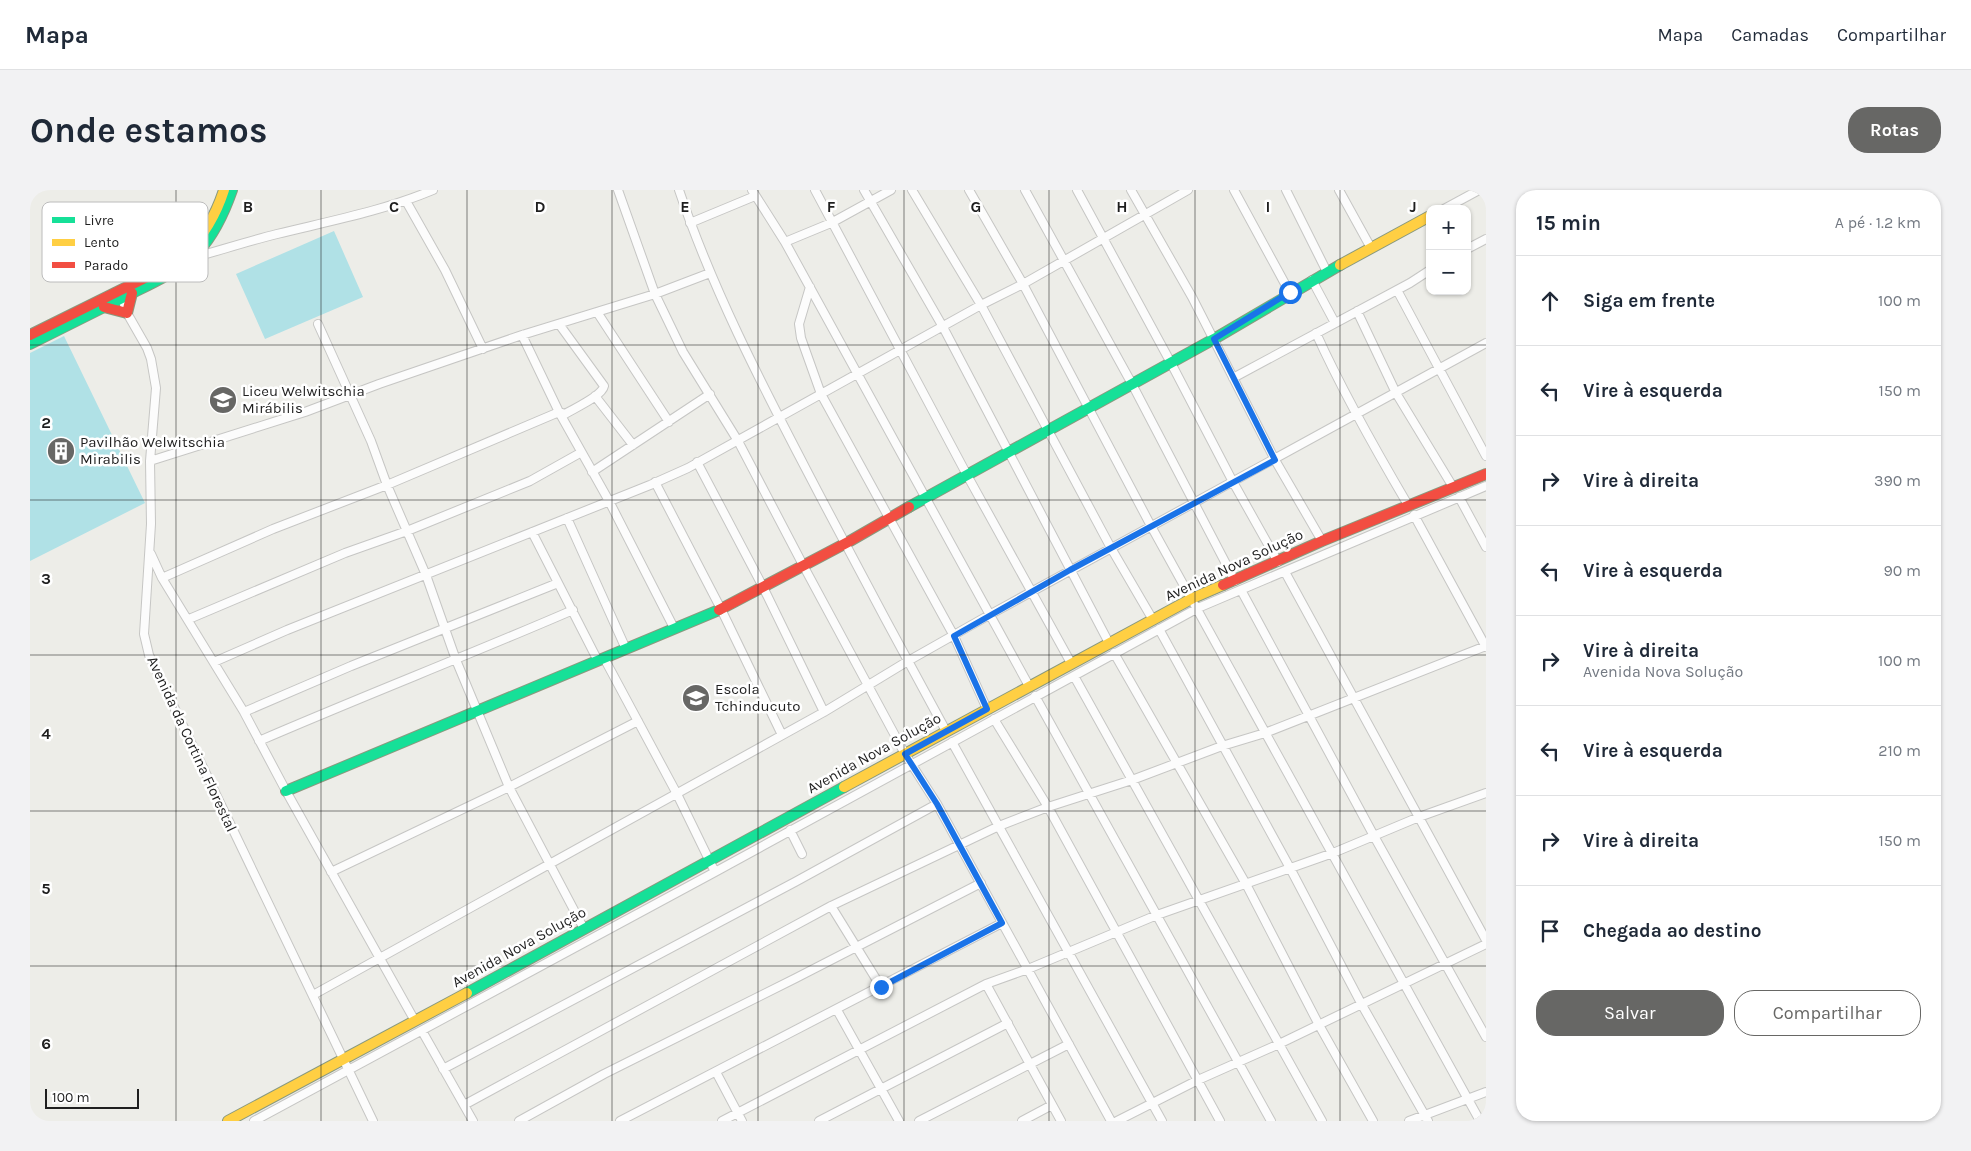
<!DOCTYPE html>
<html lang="pt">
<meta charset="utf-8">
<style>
:root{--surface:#fff;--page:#f2f2f3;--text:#1f2937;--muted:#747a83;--line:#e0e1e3;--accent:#676765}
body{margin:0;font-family:Karla,sans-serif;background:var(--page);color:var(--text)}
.controls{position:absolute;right:15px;top:15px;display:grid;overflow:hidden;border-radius:10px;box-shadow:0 1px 4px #0004}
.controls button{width:45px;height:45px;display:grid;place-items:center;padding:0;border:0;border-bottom:1px solid var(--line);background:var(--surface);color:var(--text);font:25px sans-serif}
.scale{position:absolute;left:15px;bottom:12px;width:94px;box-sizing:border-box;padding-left:5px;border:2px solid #1f1f1f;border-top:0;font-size:14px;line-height:18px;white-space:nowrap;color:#1f1f1f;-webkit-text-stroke:4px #fff;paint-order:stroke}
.stop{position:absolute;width:15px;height:15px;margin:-11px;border:4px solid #1a73e8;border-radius:50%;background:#fff}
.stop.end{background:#1a73e8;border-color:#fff;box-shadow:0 1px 5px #0008}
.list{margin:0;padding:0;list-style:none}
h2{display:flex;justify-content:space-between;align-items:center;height:65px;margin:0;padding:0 20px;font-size:21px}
h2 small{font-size:16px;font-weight:400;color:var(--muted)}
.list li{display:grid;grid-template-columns:32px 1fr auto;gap:15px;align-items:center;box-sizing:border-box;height:90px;padding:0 20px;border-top:1px solid var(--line)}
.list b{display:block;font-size:19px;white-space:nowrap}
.list p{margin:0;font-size:16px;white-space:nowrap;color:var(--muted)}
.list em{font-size:16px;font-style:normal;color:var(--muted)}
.actions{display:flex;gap:10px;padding:15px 20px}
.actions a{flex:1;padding:11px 0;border:1px solid var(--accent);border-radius:20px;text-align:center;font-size:18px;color:var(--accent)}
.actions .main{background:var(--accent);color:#fff}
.icon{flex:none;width:28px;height:28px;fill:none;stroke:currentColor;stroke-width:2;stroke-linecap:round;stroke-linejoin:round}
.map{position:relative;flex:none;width:1456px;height:931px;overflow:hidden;border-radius:20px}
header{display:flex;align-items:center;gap:30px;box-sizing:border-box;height:70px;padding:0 25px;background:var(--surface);border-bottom:1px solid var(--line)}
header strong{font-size:24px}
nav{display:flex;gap:28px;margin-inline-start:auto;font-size:18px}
.intro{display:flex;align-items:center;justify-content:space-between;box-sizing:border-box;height:120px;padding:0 30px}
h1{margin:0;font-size:35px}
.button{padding:12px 22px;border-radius:20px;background:var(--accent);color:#fff;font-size:18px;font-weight:700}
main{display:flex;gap:30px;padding:0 30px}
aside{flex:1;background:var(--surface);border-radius:20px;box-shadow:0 1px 4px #0004}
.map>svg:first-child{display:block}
</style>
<header>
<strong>Mapa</strong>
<nav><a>Mapa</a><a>Camadas</a><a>Compartilhar</a></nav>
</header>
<div class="intro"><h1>Onde estamos</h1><a class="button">Rotas</a></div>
<main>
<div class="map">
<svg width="1456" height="931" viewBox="0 0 1456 931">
<rect width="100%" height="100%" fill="#edede8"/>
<path fill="#b0e1e6" d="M304 41 333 107 235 149 206 84Z
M34 146 115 313 0 371V163Z"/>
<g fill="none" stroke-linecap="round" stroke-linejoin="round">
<defs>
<path id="street" d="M588 0 625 104 653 162 708 251 773 375 875 564 907 614 1081 931
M649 0C682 98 730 191 778 283 823 369 869 455 916 541
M722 0 755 52 999 496
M785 0 937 285 1041 473
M834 0 913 137 1079 453
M882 0 951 115 1081 358 1123 430
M939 0 993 94 1121 336 1450 931
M995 0 1102 194 1205 391
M1047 0 1141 173 1203 292 1248 372
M1101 0 1162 107 1245 270 1292 351
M1204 0 1260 103
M1256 0 1297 82
M1309 0 1341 58
M376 11 415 80 453 159
M1414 19 1449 0
M660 33 725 6
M755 52 801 33 861 0
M1437 59 1456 49
M162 68C191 60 219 51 247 44 300 31 353 21 403 0
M1282 90 1305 133
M780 97 769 134 771 148 791 204 924 446 957 519
M1367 100 1456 266
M90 103 97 123 117 158 121 169 126 198 120 271 121 334 114 444 119 465 343 931
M1327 121 1366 203 1423 297
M567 122 639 232
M288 134 341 251 357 295 396 385 426 470 479 597 554 739
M1286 143C1313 203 1345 259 1378 315
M492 145 529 222 579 311 644 438
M1203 188 1380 93 1400 80
M565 206 603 255
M120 271 275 222 349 194 492 145 625 104 680 83
M667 272 733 397 794 522
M562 282 680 204
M625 292 691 419 752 545
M1429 307 1456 357
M1384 325 1456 457
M537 328 596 459
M502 342 568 471
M121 364 132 388 214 522 256 601 385 831
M1255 382 1456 750
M132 388 243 339 357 295 529 222 535 224C545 218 572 206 574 196L529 134
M1211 400 1344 646 1456 847
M159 429 315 363 377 341 500 291 550 263
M1129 439 1260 678 1332 815 1398 931
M1084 463 1216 694 1289 835 1343 931
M574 468 647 604 685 682
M184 472 257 440 620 295 658 278 951 115 993 94 1158 0
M1044 486 1292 931
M1005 506 1241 931
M214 522 321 476 528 393
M964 529 1018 617 1190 931
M229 551C333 506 439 465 543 420
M922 552 1132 931
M760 640 772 664
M301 682 479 597 608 531
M801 716 851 797
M956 794 1031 931
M283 805 794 522 878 471 961 424 1456 153
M807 820 869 931
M392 841 443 931
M413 879 765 692 907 614
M686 882 712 931
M434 915 801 716 969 636 1018 617 1102 590 1192 556 1235 543 1456 456
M224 931 685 682 1168 418 1456 296
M489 931 574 884 766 788 951 693
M590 931 972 733
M692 931 956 794 998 779 1127 725 1303 663 1389 627 1456 603
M789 931 978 833
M889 931 1039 854
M992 931 1022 915
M1087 931 1168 890 1249 854 1456 754
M1379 931 1456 902"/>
<path id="fast" d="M0 154C32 138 64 122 96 106 120 94 148 82 167 63 184 45 194 23 202 0
M879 317 1184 149 1310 75
M256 601 689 420
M437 803 814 597"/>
<path id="slow" d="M154 65C173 47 186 25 194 0
M1310 75 1400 26
M814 597 1163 408 1193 395
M198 931 437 803"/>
<path id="jam" d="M74 117 97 123 102 103
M0 145 133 79
M1193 395 1292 351 1456 284
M689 420 820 351 879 317"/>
</defs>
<use href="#street" stroke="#c6c6c4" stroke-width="10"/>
<use href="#fast" stroke="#89997e" stroke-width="12"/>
<use href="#slow" stroke="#89997e" stroke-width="12"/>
<use href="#jam" stroke="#89997e" stroke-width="12"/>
<use href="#street" stroke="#fcfcfc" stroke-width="8"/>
<use href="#fast" stroke="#16e098" stroke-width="10"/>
<use href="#slow" stroke="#ffcf43" stroke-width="10"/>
<use href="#jam" stroke="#f24e42" stroke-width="10"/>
</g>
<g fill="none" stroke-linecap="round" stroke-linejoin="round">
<path stroke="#1a73e8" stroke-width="6" d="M851 797 972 733 907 614 875 564 957 519 924 446 1040 380 1245 270 1184 149 1260 102"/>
</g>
<path fill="none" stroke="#1f1f1f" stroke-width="1" stroke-opacity="0.55" d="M146 0V931M291 0V931M437 0V931M582 0V931M728 0V931M874 0V931M1019 0V931M1165 0V931M1310 0V931M0 155H1456M0 310H1456M0 465H1456M0 621H1456M0 776H1456"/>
<defs>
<symbol id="school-disc" viewBox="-11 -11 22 22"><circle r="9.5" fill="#676765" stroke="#fff"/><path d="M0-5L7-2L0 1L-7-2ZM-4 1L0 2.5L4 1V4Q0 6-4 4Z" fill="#fff"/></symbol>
<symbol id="building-disc" viewBox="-11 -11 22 22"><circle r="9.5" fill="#676765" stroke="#fff"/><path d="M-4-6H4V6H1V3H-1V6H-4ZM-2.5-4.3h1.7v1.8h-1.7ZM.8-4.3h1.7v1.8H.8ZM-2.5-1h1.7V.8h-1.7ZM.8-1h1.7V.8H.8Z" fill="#fff"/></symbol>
</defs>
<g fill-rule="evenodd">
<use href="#school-disc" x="177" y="194" width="32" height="32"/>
<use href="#building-disc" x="15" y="245" width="32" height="32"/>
<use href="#school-disc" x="650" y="492" width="32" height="32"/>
</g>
<g text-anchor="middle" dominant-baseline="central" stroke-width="5" stroke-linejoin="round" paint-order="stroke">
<g font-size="15" fill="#1f1f1f" stroke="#fff" text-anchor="start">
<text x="212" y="201">Liceu Welwitschia<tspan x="212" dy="17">Mirábilis</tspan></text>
<text x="50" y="252">Pavilhão Welwitschia<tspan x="50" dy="17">Mirabilis</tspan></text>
<text x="685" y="499">Escola<tspan x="685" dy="17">Tchinducuto</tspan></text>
</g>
<g font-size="15" fill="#1f1f1f" stroke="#fff">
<text transform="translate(1204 375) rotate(-25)">Avenida Nova Solução</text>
<text transform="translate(162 554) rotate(65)">Avenida da Cortina Florestal</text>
<text transform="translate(844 563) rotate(-29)">Avenida Nova Solução</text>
<text transform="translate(489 757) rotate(-29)">Avenida Nova Solução</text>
</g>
</g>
<rect x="12" y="12" width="166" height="80" rx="8" fill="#fff" stroke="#bcbcbc" stroke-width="1"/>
<rect x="22" y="27" width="23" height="6" fill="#16e098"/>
<rect x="22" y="49" width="23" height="7" fill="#ffcf43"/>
<rect x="22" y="72" width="23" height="6" fill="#f24e42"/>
<g font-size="14" fill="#1f1f1f">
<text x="54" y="35">Livre</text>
<text x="54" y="57">Lento</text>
<text x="54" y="80">Parado</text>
</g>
<g font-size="16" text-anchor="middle" font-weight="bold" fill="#1f1f1f" stroke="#fff" stroke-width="5" stroke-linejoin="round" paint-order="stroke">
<text x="218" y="22">B</text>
<text x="364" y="22">C</text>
<text x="510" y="22">D</text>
<text x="655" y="22">E</text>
<text x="801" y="22">F</text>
<text x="946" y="22">G</text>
<text x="1092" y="22">H</text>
<text x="1238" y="22">I</text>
<text x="1383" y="22">J</text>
<text x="16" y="238">2</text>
<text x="16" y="394">3</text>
<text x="16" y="549">4</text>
<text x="16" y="704">5</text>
<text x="16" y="859">6</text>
</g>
</svg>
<div class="controls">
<button>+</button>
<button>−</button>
</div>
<div class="scale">100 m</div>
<div class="stop" style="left:1260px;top:102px"></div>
<div class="stop end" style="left:851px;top:797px"></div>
</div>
<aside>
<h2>15 min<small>A pé · 1.2 km</small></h2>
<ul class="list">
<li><svg class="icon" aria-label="ahead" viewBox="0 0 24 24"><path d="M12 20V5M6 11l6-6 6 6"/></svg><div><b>Siga em frente</b></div><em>100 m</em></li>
<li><svg class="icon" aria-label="left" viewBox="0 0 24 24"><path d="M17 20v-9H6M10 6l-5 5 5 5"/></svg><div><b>Vire à esquerda</b></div><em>150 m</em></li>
<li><svg class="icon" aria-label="right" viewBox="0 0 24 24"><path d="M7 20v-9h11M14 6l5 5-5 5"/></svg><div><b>Vire à direita</b></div><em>390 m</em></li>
<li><svg class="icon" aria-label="left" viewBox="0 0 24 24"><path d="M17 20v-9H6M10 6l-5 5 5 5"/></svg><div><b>Vire à esquerda</b></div><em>90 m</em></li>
<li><svg class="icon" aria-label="right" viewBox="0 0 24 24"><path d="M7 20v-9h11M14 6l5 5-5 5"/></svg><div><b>Vire à direita</b><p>Avenida Nova Solução</p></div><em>100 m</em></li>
<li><svg class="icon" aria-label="left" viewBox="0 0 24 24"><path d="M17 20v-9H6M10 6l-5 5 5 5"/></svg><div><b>Vire à esquerda</b></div><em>210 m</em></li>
<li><svg class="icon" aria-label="right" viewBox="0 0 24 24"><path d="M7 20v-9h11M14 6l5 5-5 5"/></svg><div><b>Vire à direita</b></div><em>150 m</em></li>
<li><svg class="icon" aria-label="arrive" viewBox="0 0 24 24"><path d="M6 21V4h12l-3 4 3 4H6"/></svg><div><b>Chegada ao destino</b></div></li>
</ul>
<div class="actions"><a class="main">Salvar</a><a>Compartilhar</a></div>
</aside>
</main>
